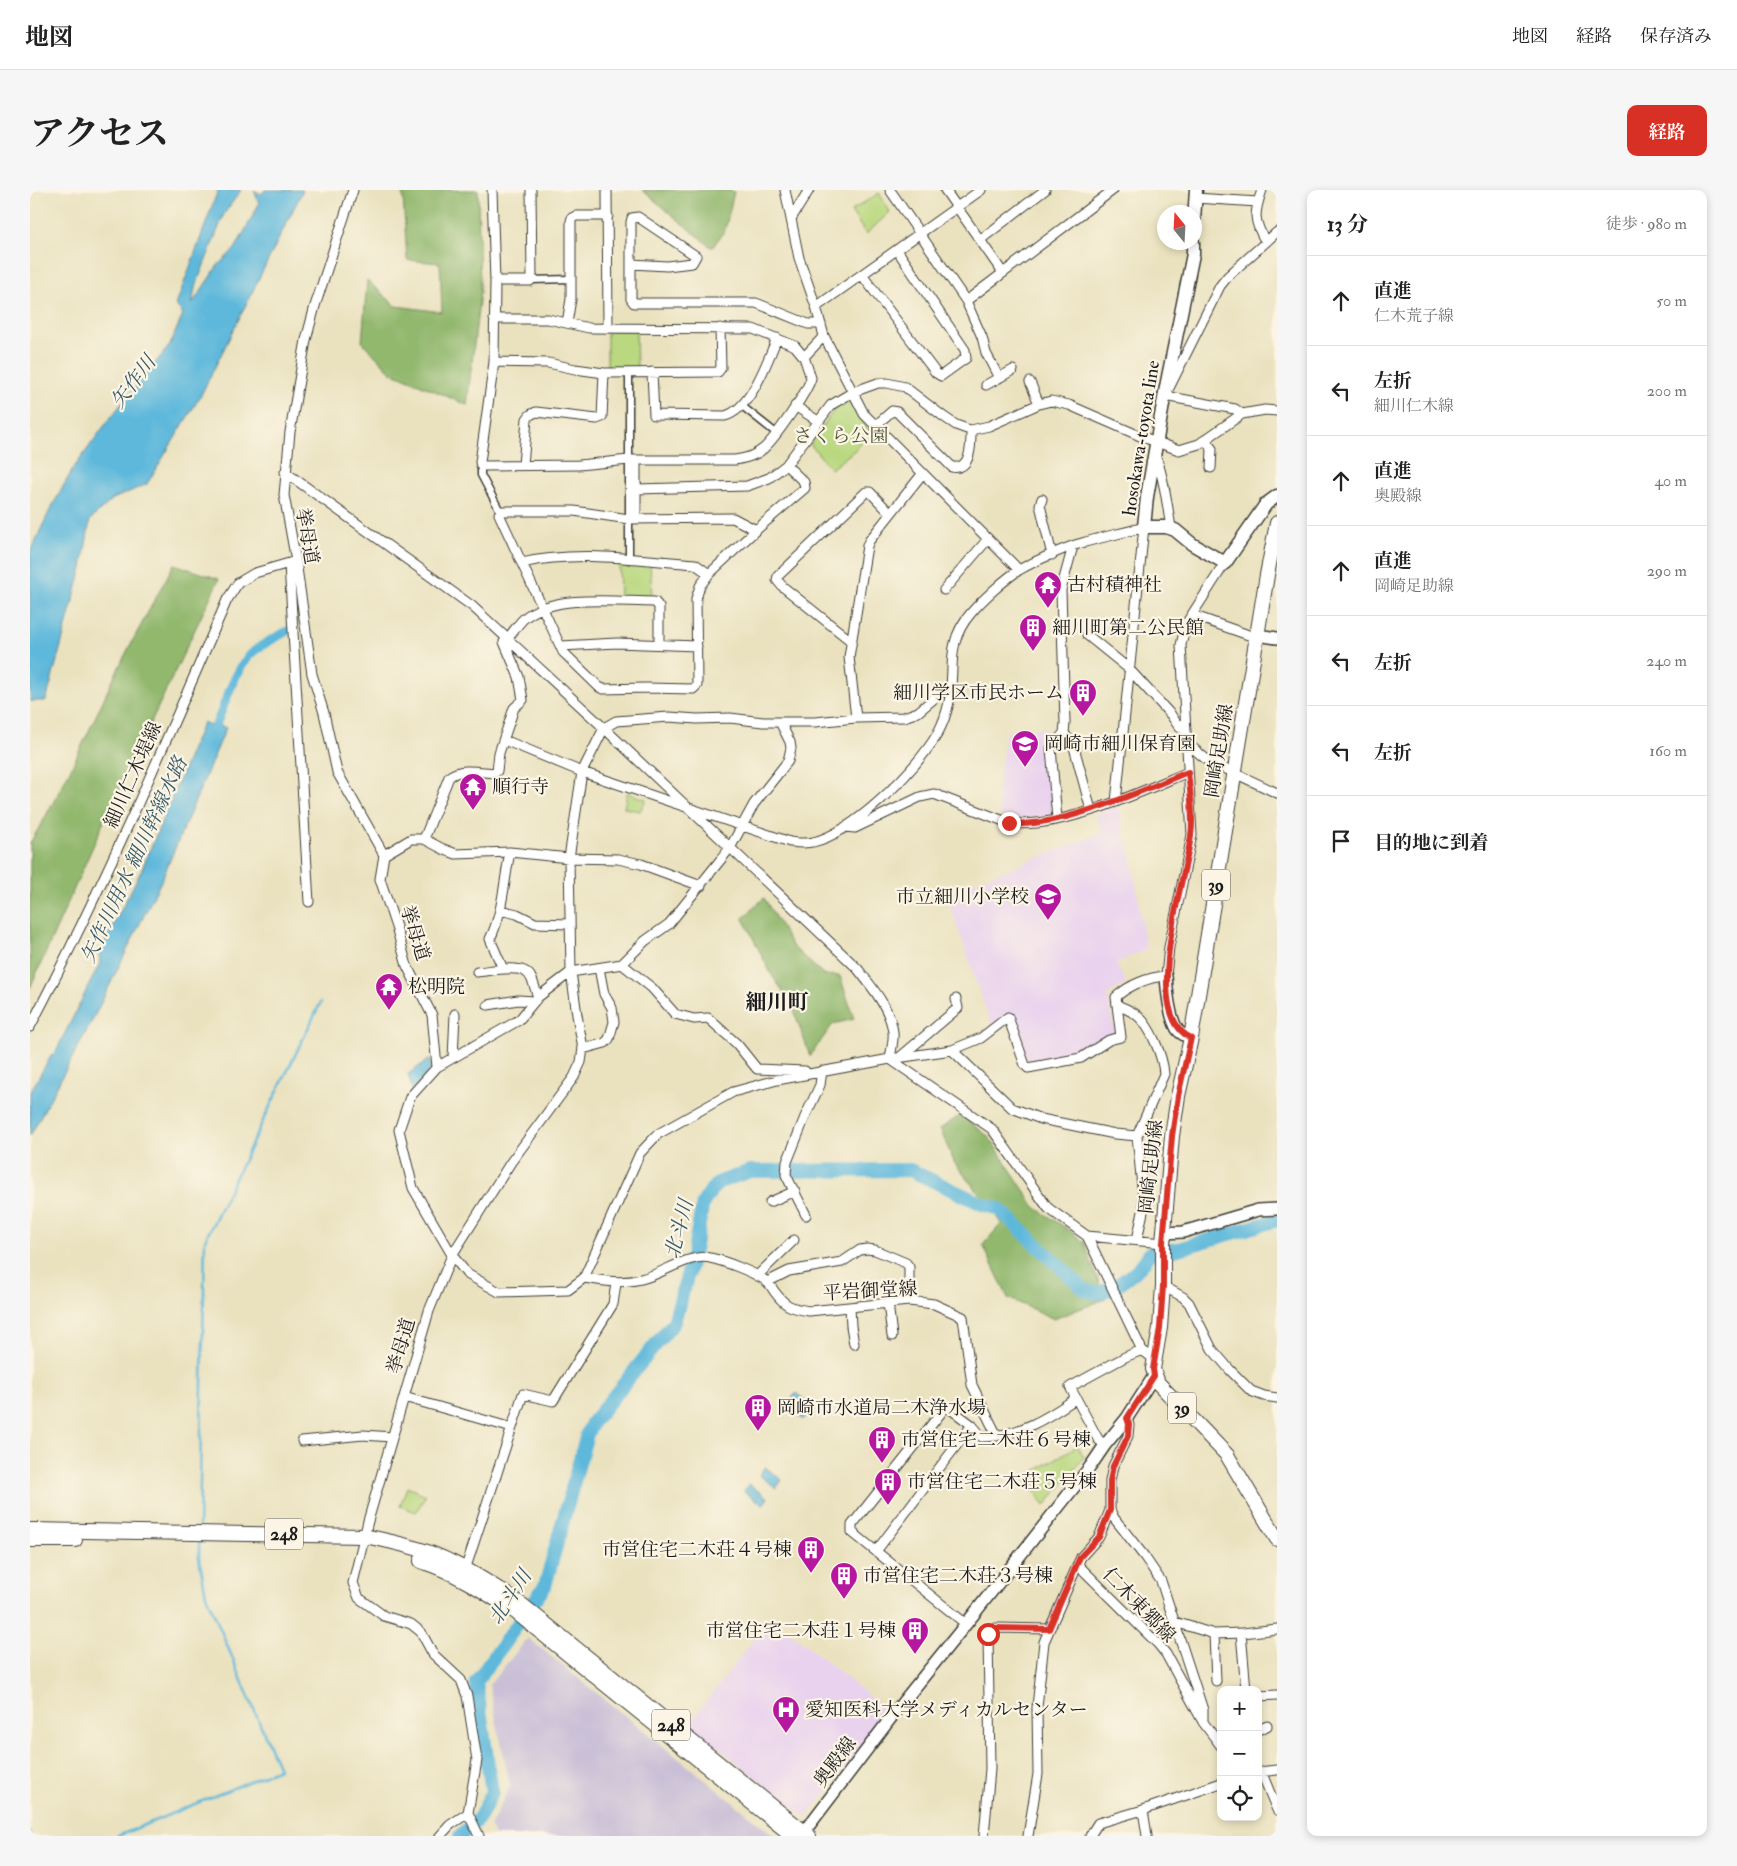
<!DOCTYPE html>
<html lang="ja">
<meta charset="utf-8">
<style>
:root{--surface:#fff;--page:#f6f6f6;--text:#222;--muted:#767676;--line:#e0e0e0;--accent:#d93025}
body{margin:0;font-family:"IM FELL Double Pica","Noto Serif JP",serif;background:var(--page);color:var(--text)}
.controls{position:absolute;right:15px;bottom:15px;display:grid;overflow:hidden;border-radius:10px;box-shadow:0 2px 8px #0003}
.controls button{width:45px;height:45px;display:grid;place-items:center;padding:0;border:0;border-bottom:1px solid var(--line);background:var(--surface);color:var(--text);font:25px sans-serif}
.compass{position:absolute;left:1127px;top:15px;width:45px;height:45px;border-radius:50%;background:var(--surface);box-shadow:0 2px 8px #0003;rotate:342deg}
.stop{position:absolute;width:15px;height:15px;margin:-11px;border:4px solid #d93025;border-radius:50%;background:#fff}
.stop.end{background:#d93025;border-color:#fff;box-shadow:0 1px 5px #0008}
.list{margin:0;padding:0;list-style:none}
h2{display:flex;justify-content:space-between;align-items:center;height:65px;margin:0;padding:0 20px;font-size:21px}
h2 small{font-size:16px;font-weight:400;color:var(--muted)}
.list li{display:grid;grid-template-columns:32px 1fr auto;gap:15px;align-items:center;box-sizing:border-box;height:90px;padding:0 20px;border-top:1px solid var(--line)}
.list b{display:block;font-size:19px;white-space:nowrap}
.list p{margin:0;font-size:16px;white-space:nowrap;color:var(--muted)}
.list em{font-size:16px;font-style:normal;color:var(--muted)}
.icon{flex:none;width:28px;height:28px;fill:none;stroke:currentColor;stroke-width:2;stroke-linecap:round;stroke-linejoin:round}
.map{position:relative;flex:none;width:1247px;height:1646px;overflow:hidden;border-radius:10px}
header{display:flex;align-items:center;gap:30px;box-sizing:border-box;height:70px;padding:0 25px;background:var(--surface);border-bottom:1px solid var(--line)}
header strong{font-size:24px}
nav{display:flex;gap:28px;margin-inline-start:auto;font-size:18px}
.intro{display:flex;align-items:center;justify-content:space-between;box-sizing:border-box;height:120px;padding:0 30px}
h1{margin:0;font-size:35px}
.button{padding:12px 22px;border-radius:10px;background:var(--accent);color:#fff;font-size:18px;font-weight:700}
main{display:flex;gap:30px;padding:0 30px}
aside{flex:1;background:var(--surface);border-radius:10px;box-shadow:0 2px 8px #0003}
.map>svg:first-child{display:block}
</style>
<header>
<strong>地図</strong>
<nav><a>地図</a><a>経路</a><a>保存済み</a></nav>
</header>
<div class="intro"><h1>アクセス</h1><a class="button">経路</a></div>
<main>
<div class="map">
<svg width="1247" height="1646" viewBox="0 0 1247 1646">
<rect width="100%" height="100%" fill="#fcf5e5"/>
<filter id="ink" filterUnits="userSpaceOnUse"><feTurbulence type="fractalNoise" baseFrequency=".02" numOctaves="2"/><feDisplacementMap in="SourceGraphic" scale="10" xChannelSelector="R" yChannelSelector="G"/><feConvolveMatrix kernelMatrix="1 2 1 2 8 2 1 2 1" color-interpolation-filters="sRGB"/></filter>
<filter id="wash" filterUnits="userSpaceOnUse"><feTurbulence type="fractalNoise" baseFrequency=".0096" numOctaves="4" result="noise"/><feDisplacementMap in="SourceGraphic" scale="20" xChannelSelector="R" yChannelSelector="G"/><feGaussianBlur stdDeviation="1.12" result="paint"/><feColorMatrix in="noise" values="0 0 0 0 0 0 0 0 0 0 0 0 0 0 0 0 0 1.4 0 .05"/><feComposite in="paint" operator="in"/></filter>
<g filter="url(#wash)">
<rect width="100%" height="100%" fill="#eae2bf"/>
<path fill="#e9d2ee" d="M1016 538 1023 625 987 630 969 625 968 596 976 542Z
M1087 616 1102 671 1116 759 1086 773 1096 794 1077 804 1085 843 1075 845 1049 863 998 873 982 822 961 835 916 703 1072 643 1066 624Z
M741 1427 859 1522 776 1628 659 1534Z"/>
<path fill="#c9bfd7" d="M498 1448 745 1646H464L460 1637 480 1596 459 1495Z"/>
<path fill="#b9d87f" stroke="#6a7a4e" d="M849 3 860 22 836 44 821 21Z
M577 140H606L607 179 577 178Z
M822 211 838 240 826 259 801 279 780 254 805 219Z
M589 372H620L622 408H590Z
M597 603 616 609 610 621 594 618Z
M1047 1256 1054 1267 1015 1316 995 1287Z
M377 1297 396 1305 386 1322 370 1316Z"/>
<path fill="#92b86e" stroke="#576a45" d="M369 0H448L450 102 437 215 361 182 332 152 337 90 366 116 412 122 410 73 377 70 373 6Z
M612 0H698L704 2 695 40 682 58Z
M144 374 189 389 79 620 0 798V653C32 601 57 545 83 489 102 450 124 412 144 374Z
M734 708 763 757 794 785 810 786 824 829 803 834 780 866 762 815 741 784 713 728Z
M931 925 959 947 1005 1017 1039 1040 1054 1052 1075 1109 1024 1129 978 1108 953 1055 972 1033 924 972 910 939Z"/>
<path fill="#5db8db" stroke="#3c6a7c" d="M188 0H211L194 24 165 98 162 114 188 75 205 59 229 14 224 0 231 4 235 0H273L171 205 117 294 83 309 60 330 52 378 16 511H0V362L20 320 43 279 80 228 140 155 153 124 146 115Z
M186 528 192 530 190 535 196 538 132 689 62 831 0 946V902L21 866 26 861 70 773 69 763 112 679 173 532 182 536Z
M400 869 401 879 382 900 378 884Z
M766 1203 784 1217 773 1230 756 1216Z
M735 1277 752 1290 746 1298 729 1285Z
M719 1294 738 1308 733 1315 714 1301Z"/>
<g fill="none" stroke-linecap="round" stroke-linejoin="round">
<path stroke="#5db8db" stroke-width="2.5" d="M169 1339 175 1050 291 812
M0 1643 1 1646
M88 1646 249 1579 176 1405 169 1368V1347"/>
<path stroke="#5db8db" stroke-width="9" d="M184 539C195 516 204 479 223 462 233 453 246 448 257 441"/>
<path stroke="#5db8db" stroke-width="14" d="M430 1646 450 1627 462 1602 446 1492 515 1396 557 1244 562 1233 644 1132 663 1066 673 1013 682 999 690 992 720 981 880 980 952 1014 969 1019 1055 1100C1059 1101 1063 1103 1067 1103 1084 1100 1112 1080 1119 1064L1148 1059 1247 1030"/>
</g>
</g>
<g filter="url(#ink)">
<g fill="none" stroke-linecap="round" stroke-linejoin="round">
<defs>
<path id="pedestrian" d="M501 90 540 89
M599 183V370
M712 216 746 243
M451 276V285L470 321"/>
<path id="minor" d="M323 0 285 116 276 150 260 242 254 305 266 371 282 484 294 523 307 582 354 665 350 689 367 740 377 776 402 825 407 877
M462 0 465 91 464 172 450 272 451 276 549 275 599 270H705C716 268 725 266 733 259 744 250 778 201 781 188L774 167 765 156 723 139 559 138 518 129H464
M577 0 578 138
M755 0 769 68 786 117 794 146 834 224 989 380
M860 0 936 111 952 147 956 163 969 188
M915 0 973 83
M1232 0C1224 23 1223 31 1236 52
M1165 8 1228 12
M762 27 779 0
M950 50 1015 0
M601 74 637 76 662 73 666 66 608 27 602 28 601 32V109L604 113H726L778 134H791
M832 85 906 183 911 186 936 168 935 160 867 60
M465 91H500L502 89 501 0
M936 111 1083 0
M786 117 951 0
M537 133 541 109V31L542 28 546 26H578
M774 167 794 146
M464 172 518 173 545 179 574 183
M622 182 624 225 695 226C721 219 737 172 747 148
M1000 192 1009 214
M956 195 983 180
M765 216 788 231
M1212 224 1205 219 1135 206 1190 96 1198 86 1247 42
M845 236 862 221 867 222 922 277C942 281 941 252 941 240
M1175 250 1182 259 1181 278
M1125 264C1134 288 1137 313 1141 338
M493 275 497 229 500 225 506 222 567 229 572 227 574 183 688 182 691 178 690 138
M255 282 442 416 574 538 827 778C842 797 860 818 863 842 864 851 861 860 860 869L922 860 951 848 978 827 995 875 998 878 1051 868 1079 850 1091 847 1086 807C1099 795 1119 787 1136 786L1139 757 1162 645 1151 455 1156 434 1195 373
M607 299 717 296 739 288 756 275 801 215 823 202 848 193H857L875 197 914 227 926 235 937 239 941 240 959 236 1009 214 1021 211 1039 215 1110 246 1149 260 1169 254 1212 224 1235 220 1247 221
M1012 309 1010 315 1022 365
M606 328V270
M726 340 703 328 599 329 544 321H472L469 324 533 462 569 497 573 499 616 498 663 499 667 495 666 409 670 396 679 384 726 340 775 298 774 292 756 275
M492 373C549 360 608 370 665 374L679 384
M259 374 279 712
M914 400 958 349
M1162 425 1227 448
M1057 445 1099 479 1141 525 1149 537 1156 540
M821 451 752 396 747 390 748 386 836 302H840L860 323
M531 456 587 453 667 456
M920 495 888 522 874 527 826 528 785 532H750L760 552 761 558 758 571 724 614 700 658 639 734 615 751 592 774 541 782 508 807 489 830 407 877 380 907 369 940 383 998 422 1065 437 1084 469 1102 538 1100 554 1088 610 963 628 944 703 902 747 890 860 869 962 939 1018 1018 1057 1046 1112 1160 1125 1170
M826 528 819 467 837 356 839 351 893 283
M1034 543 1044 557 1061 620
M474 550 552 582 760 652C768 653 775 654 783 652 823 643 880 585 903 551 909 542 914 531 917 520 928 486 912 456 941 423 952 410 975 389 989 380 1003 372 1036 357 1052 353 1072 347 1094 343 1114 337L1086 612
M1157 553 1177 570 1247 603
M1027 629 1021 558 1034 543 1035 533 1031 400 1043 356
M815 637 825 638 890 607 904 604 979 633C1031 640 1110 602 1158 582
M394 649 419 587C431 577 449 582 464 583L467 581 469 563 484 518 493 510 489 487 474 452C483 444 488 432 497 426 528 404 588 412 625 412L629 417V453
M354 665 381 649H394L413 659 426 664 480 662 539 668 588 669 611 674 671 696
M470 720 487 724 505 733 540 734
M592 774 622 798 645 824 664 829 678 828 707 854 727 879 775 881
M473 779 460 749C473 723 474 691 480 662
M447 782C459 781 486 775 496 782 503 786 505 800 508 807
M458 815 488 810 505 811
M1087 815C1094 818 1102 821 1108 826 1121 837 1133 867 1134 884L1107 946 1114 1017 1107 1050
M0 837C73 698 135 554 197 410L208 393 225 383 266 371
M553 859 575 853 579 849 584 832 582 818 574 804 569 778
M922 860 982 918 1011 929 1085 944 1107 946
M423 868 425 824
M869 868 928 818 926 809
M740 1012 765 1001
M776 1025 756 985 757 972 775 927 790 895 792 881
M1057 1046 1133 1053
M727 1086 764 1050
M554 1088C573 1091 592 1094 611 1089 631 1085 660 1063 680 1068 692 1070 729 1084 737 1092 740 1094 742 1098 744 1101 755 1116 760 1118 779 1121L879 1111 904 1114 933 1127 942 1195 967 1246
M737 1092 759 1081 812 1072 830 1060 837 1059 845 1060 876 1073 879 1077V1111
M1133 1096 1153 1107 1159 1113 1182 1159 1200 1180 1221 1201 1234 1206 1247 1208
M858 1113 862 1146
M820 1117 821 1136 824 1154
M374 1207 482 1238
M272 1251 333 1245 362 1247
M1075 1255 1068 1249 1040 1197 1095 1167 1112 1160
M1080 1320 1084 1328 1114 1366 1131 1391 1173 1520V1532L1191 1556
M847 1360 942 1235
M1048 1375 1128 1454 1136 1464 1172 1530
M435 1380 493 1204 523 1211 583 1114 586 1093
M1145 1432 1184 1444 1213 1443 1247 1439
M936 1434 822 1342V1335L914 1219 919 1218 942 1235 952 1247C988 1246 1016 1229 1045 1209
M1211 1443 1216 1500
M1184 1444 1186 1491
M1228 1506 1247 1505
M1228 1540 1237 1536
M1231 1581 1247 1620
M1228 1582 1247 1580
M1113 1620 1117 1646
M438 1623 447 1570 437 1506 431 1490 403 1464 391 1442 381 1434 354 1426 329 1408 323 1393 338 1331 399 1121 422 1065 481 972 544 887 551 872 553 858 547 825 541 782 539 668 552 582 574 538 586 531 639 527 667 529 700 528 733 532H750
M438 1623 449 1646
M410 1646 420 1635 438 1623
M954 1646 960 1579 958 1444 961 1440 966 1438 1019 1439
M998 1646 1008 1584 1007 1517 1014 1452 1051 1367 1069 1347 1080 1320V1291L1083 1276 1098 1246 1099 1235 1097 1228
M1060 1646 1068 1633 1113 1620 1191 1593"/>
<path id="tertiary" d="M1227 445 1247 448
M1136 786C1137 801 1139 825 1147 839 1150 844 1156 846 1161 848
M1134 1043 1153 1042 1228 1020 1247 1019
M771 1646 873 1512 936 1434 1060 1277 1075 1255 1097 1228 1124 1186"/>
<path id="secondary" d="M1164 30 1166 0
M1163 52V64L1136 197 1117 307 1114 337H1136L1145 340 1162 354 1195 373 1236 314 1247 306"/>
<path id="primary" d="M1247 333 1237 385 1161 848 1148 906 1142 946 1133 1053V1096L1130 1138 1123 1179 1128 1193 1197 1265 1247 1349"/>
<path id="trunk" d="M0 1340 334 1346C360 1351 396 1359 419 1371 445 1383 469 1399 492 1415L779 1646
M0 1350H45
M391 1371C426 1382 457 1403 487 1423L763 1646"/>
</defs>
<use href="#pedestrian" stroke="#3b3a34" stroke-width="9"/>
<use href="#minor" stroke="#3b3a34" stroke-width="11"/>
<use href="#tertiary" stroke="#3b3a34" stroke-width="14"/>
<use href="#secondary" stroke="#3b3a34" stroke-width="15"/>
<use href="#primary" stroke="#3b3a34" stroke-width="16"/>
<use href="#trunk" stroke="#3b3a34" stroke-width="16"/>
<use href="#pedestrian" stroke="#fff" stroke-width="6"/>
<use href="#minor" stroke="#fff" stroke-width="9"/>
<use href="#tertiary" stroke="#fff" stroke-width="11"/>
<use href="#secondary" stroke="#fff" stroke-width="12"/>
<use href="#primary" stroke="#fff" stroke-width="14"/>
<use href="#trunk" stroke="#fff" stroke-width="14"/>
</g>
</g>
<g fill="none" stroke-linecap="round" stroke-linejoin="round" filter="url(#ink)">
<path stroke="#d93025" stroke-width="6" d="M958 1444 961 1440 966 1438 1019 1439 1050 1367 1069 1347 1080 1320V1291L1083 1276 1098 1246 1099 1234 1097 1228 1124 1186 1123 1179 1130 1138 1133 1096V1053L1142 946 1148 906 1161 848C1110 824 1155 690 1161 646 1164 625 1160 602 1158 582 1118 598 1078 616 1036 627 1017 631 998 636 979 633"/>
</g>
<defs>
<symbol id="temple-pin" viewBox="-11 -11 22 30"><path d="M0 17L-7.5 6A9.5 9.5 0 1 1 7.5 6Z" fill="#b5179e" stroke="#fcf5e5"/><path d="M0-6L5-2H3V0L6.5 2.5H4V6H1.5V3h-3V6H-4V2.5H-6.5L-3 0V-2H-5Z" fill="#fff"/></symbol>
<symbol id="building-pin" viewBox="-11 -11 22 30"><path d="M0 17L-7.5 6A9.5 9.5 0 1 1 7.5 6Z" fill="#b5179e" stroke="#fcf5e5"/><path d="M-4-6H4V6H1V3H-1V6H-4ZM-2.5-4.3h1.7v1.8h-1.7ZM.8-4.3h1.7v1.8H.8ZM-2.5-1h1.7V.8h-1.7ZM.8-1h1.7V.8H.8Z" fill="#fff"/></symbol>
<symbol id="school-pin" viewBox="-11 -11 22 30"><path d="M0 17L-7.5 6A9.5 9.5 0 1 1 7.5 6Z" fill="#b5179e" stroke="#fcf5e5"/><path d="M0-5L7-2L0 1L-7-2ZM-4 1L0 2.5L4 1V4Q0 6-4 4Z" fill="#fff"/></symbol>
<symbol id="hospital-pin" viewBox="-11 -11 22 30"><path d="M0 17L-7.5 6A9.5 9.5 0 1 1 7.5 6Z" fill="#b5179e" stroke="#fcf5e5"/><path d="M-5-5h3v3.5h4V-5h3V5h-3V1.5h-4V5h-3Z" fill="#fff"/></symbol>
</defs>
<g fill-rule="evenodd">
<use href="#temple-pin" x="1002" y="379" width="32" height="43"/>
<use href="#building-pin" x="987" y="422" width="32" height="43"/>
<use href="#building-pin" x="1037" y="487" width="32" height="43"/>
<use href="#school-pin" x="979" y="538" width="32" height="43"/>
<use href="#temple-pin" x="427" y="581" width="32" height="43"/>
<use href="#school-pin" x="1002" y="691" width="32" height="43"/>
<use href="#temple-pin" x="343" y="781" width="32" height="43"/>
<use href="#building-pin" x="712" y="1202" width="32" height="43"/>
<use href="#building-pin" x="836" y="1234" width="32" height="43"/>
<use href="#building-pin" x="842" y="1276" width="32" height="43"/>
<use href="#building-pin" x="765" y="1344" width="32" height="43"/>
<use href="#building-pin" x="798" y="1370" width="32" height="43"/>
<use href="#building-pin" x="869" y="1425" width="32" height="43"/>
<use href="#hospital-pin" x="740" y="1504" width="32" height="43"/>
</g>
<g text-anchor="middle" dominant-baseline="central" stroke-width="4.5" stroke-linejoin="round" paint-order="stroke">
<g fill="#fcf5e5" stroke="#5f5d58" stroke-width="1">
<rect x="1172" y="679.5" width="28" height="31" rx="4"/>
<rect x="1138" y="1202.5" width="28" height="31" rx="4"/>
<rect x="235" y="1328.5" width="38" height="31" rx="4"/>
<rect x="622" y="1519.5" width="38" height="31" rx="4"/>
</g>
<g font-size="18" font-weight="bold" fill="#1c1c1c">
<text x="1186" y="695">39</text>
<text x="1152" y="1218">39</text>
<text x="254" y="1344">248</text>
<text x="641" y="1535">248</text>
</g>
<g font-size="19" fill="#4b543a" stroke="#fcf5e5">
<text x="811" y="246">さくら公園</text>
</g>
<g font-size="19" fill="#1c1c1c" stroke="#fcf5e5">
<text transform="translate(1111 248) rotate(-81)">hosokawa-toyota line</text>
<text transform="translate(277 346) rotate(80)">挙母道</text>
<text transform="translate(1189 561) rotate(-81)">岡崎足助線</text>
<text transform="translate(103 585) rotate(-66)">細川仁木堤線</text>
<text transform="translate(385 743) rotate(72)">挙母道</text>
<text transform="translate(1121 977) rotate(-84)">岡崎足助線</text>
<text transform="translate(840 1101) rotate(-3)">平岩御堂線</text>
<text transform="translate(371 1156) rotate(-74)">挙母道</text>
<text transform="translate(1109 1415) rotate(46)">仁木東郷線</text>
<text transform="translate(805 1572) rotate(-53)">奥殿線</text>
</g>
<g font-size="19" fill="#1c1c1c" stroke="#fcf5e5" text-anchor="start">
<text x="1037" y="395">古村積神社</text>
<text x="1022" y="438">細川町第二公民館</text>
<text x="1034" y="503" text-anchor="end">細川学区市民ホーム</text>
<text x="1014" y="554">岡崎市細川保育園</text>
<text x="462" y="597">順行寺</text>
<text x="999" y="707" text-anchor="end">市立細川小学校</text>
<text x="378" y="797">松明院</text>
<text x="747" y="1218">岡崎市水道局二木浄水場</text>
<text x="871" y="1250">市営住宅二木荘６号棟</text>
<text x="877" y="1292">市営住宅二木荘５号棟</text>
<text x="762" y="1360" text-anchor="end">市営住宅二木荘４号棟</text>
<text x="833" y="1386">市営住宅二木荘３号棟</text>
<text x="866" y="1441" text-anchor="end">市営住宅二木荘１号棟</text>
<text x="775" y="1520">愛知医科大学メディカルセンター</text>
</g>
<g font-size="20" font-style="italic" fill="#365a68" stroke="#fcf5e5">
<text transform="translate(103 192) rotate(-53)">矢作川</text>
<text transform="translate(104 670) rotate(-65)">矢作川用水 細川幹線水路</text>
<text transform="translate(649 1039) rotate(-75)">北斗川</text>
<text transform="translate(480 1407) rotate(-57)">北斗川</text>
</g>
<g font-size="21" font-weight="bold" fill="#1c1c1c" stroke="#fcf5e5">
<text x="747" y="812">細川町</text>
</g>
</g>
</svg>
<div class="controls">
<button>+</button>
<button>−</button>
<button><svg class="icon" aria-label="locate" viewBox="0 0 24 24"><circle cx="12" cy="12" r="6"/><path d="M12 2v4M12 18v4M2 12h4M18 12h4"/></svg></button>
</div>
<svg class="compass" viewBox="-18 -18 36 36"><path d="M0-13l5 13h-10z" fill="#e53935"/><path d="M0 13l5-13h-10z" fill="#767676"/></svg>
<div class="stop" style="left:958px;top:1444px"></div>
<div class="stop end" style="left:979px;top:633px"></div>
</div>
<aside>
<h2>13 分<small>徒歩 · 980 m</small></h2>
<ul class="list">
<li><svg class="icon" aria-label="ahead" viewBox="0 0 24 24"><path d="M12 20V5M6 11l6-6 6 6"/></svg><div><b>直進</b><p>仁木荒子線</p></div><em>50 m</em></li>
<li><svg class="icon" aria-label="left" viewBox="0 0 24 24"><path d="M17 20v-9H6M10 6l-5 5 5 5"/></svg><div><b>左折</b><p>細川仁木線</p></div><em>200 m</em></li>
<li><svg class="icon" aria-label="ahead" viewBox="0 0 24 24"><path d="M12 20V5M6 11l6-6 6 6"/></svg><div><b>直進</b><p>奥殿線</p></div><em>40 m</em></li>
<li><svg class="icon" aria-label="ahead" viewBox="0 0 24 24"><path d="M12 20V5M6 11l6-6 6 6"/></svg><div><b>直進</b><p>岡崎足助線</p></div><em>290 m</em></li>
<li><svg class="icon" aria-label="left" viewBox="0 0 24 24"><path d="M17 20v-9H6M10 6l-5 5 5 5"/></svg><div><b>左折</b></div><em>240 m</em></li>
<li><svg class="icon" aria-label="left" viewBox="0 0 24 24"><path d="M17 20v-9H6M10 6l-5 5 5 5"/></svg><div><b>左折</b></div><em>160 m</em></li>
<li><svg class="icon" aria-label="arrive" viewBox="0 0 24 24"><path d="M6 21V4h12l-3 4 3 4H6"/></svg><div><b>目的地に到着</b></div></li>
</ul>
</aside>
</main>
